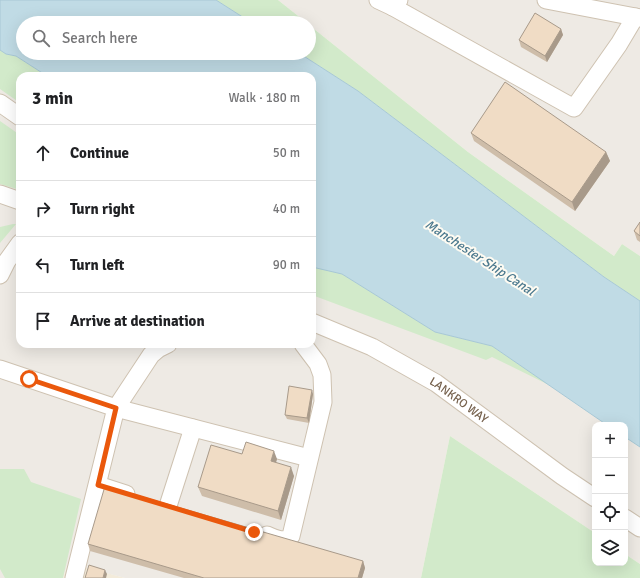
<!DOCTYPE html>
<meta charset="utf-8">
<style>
:root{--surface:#fff;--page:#f2f2f2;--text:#202124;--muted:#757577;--line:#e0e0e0}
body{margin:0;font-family:Signika,sans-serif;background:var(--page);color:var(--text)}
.controls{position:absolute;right:12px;bottom:12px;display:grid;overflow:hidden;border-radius:8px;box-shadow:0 4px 16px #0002}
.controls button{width:36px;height:36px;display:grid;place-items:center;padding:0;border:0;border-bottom:1px solid var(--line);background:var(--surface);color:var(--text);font:20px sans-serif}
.stop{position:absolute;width:12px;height:12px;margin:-9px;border:3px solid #ea580c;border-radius:50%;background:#fff}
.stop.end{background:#ea580c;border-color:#fff;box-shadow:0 1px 4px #0008}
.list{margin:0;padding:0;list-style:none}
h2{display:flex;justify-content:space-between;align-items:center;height:52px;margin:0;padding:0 16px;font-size:17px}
h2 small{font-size:13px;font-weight:400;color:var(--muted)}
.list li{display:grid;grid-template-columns:26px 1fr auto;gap:12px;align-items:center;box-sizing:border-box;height:56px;padding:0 16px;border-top:1px solid var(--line)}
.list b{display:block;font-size:15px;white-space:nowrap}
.list em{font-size:13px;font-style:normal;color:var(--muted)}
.icon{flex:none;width:22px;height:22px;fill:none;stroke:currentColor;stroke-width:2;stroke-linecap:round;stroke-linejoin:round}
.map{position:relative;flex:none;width:640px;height:578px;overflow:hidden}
.search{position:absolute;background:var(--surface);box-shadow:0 4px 16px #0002;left:16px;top:16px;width:300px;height:44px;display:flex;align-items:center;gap:10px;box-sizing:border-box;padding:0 14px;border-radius:22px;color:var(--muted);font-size:15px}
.panel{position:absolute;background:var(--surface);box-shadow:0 4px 16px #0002;left:16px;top:72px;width:300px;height:276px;border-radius:12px}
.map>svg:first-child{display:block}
</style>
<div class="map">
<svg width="640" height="578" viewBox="0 0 640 578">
<rect width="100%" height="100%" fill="#fcf8ec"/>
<path fill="#f3ebda" d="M68 563 78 565 125 578H63Z"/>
<path fill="#eeeae4" d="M278 0H640V256L622 244 614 256 468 152 309 25V23H307Z
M0 50 6 54 16 56 47 76H20V344H312V266L342 274 435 332 492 346 607 425H595V533L450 436 421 578H125L68 563 63 578H0Z
M625 437 640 447V564L625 554Z"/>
<path fill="#d2eaca" d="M216 0H278L307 23H252Z
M309 25 468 152 614 256 622 244 640 256V301L604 277 358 91 299 53H309Z
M0 50 6 54 16 56 47 76H20V103L0 89Z
M0 121 20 135V190L0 184Z
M13 224H16L0 243V227Z
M312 266 342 274 435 332 492 346 551 386 492 357 486 360 312 295Z
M450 436 595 533V563H625V554L640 564V578H421Z
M0 469H24L31 482 81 499 63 578H5L0 569Z"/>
<path fill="#c0dbe5" stroke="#a7c8d6" d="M0 0H216L252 23H23V53H299L358 91 604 277 640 301V447L625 437V425H607L492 346 435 332 342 274 312 267V76H47L16 56 6 54 0 50Z"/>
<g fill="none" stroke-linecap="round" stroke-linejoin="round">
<defs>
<g id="minor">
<path d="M378 0 393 7"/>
<path d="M399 0 393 7 574 108 619 44 635 17"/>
<path d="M546 0 640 18"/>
<path d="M0 103 20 117"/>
<path d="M0 194 20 201"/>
<path d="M0 275 7 261 20 243"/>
<path id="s1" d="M312 322 372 347 436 383 562 476 595 498"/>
<path d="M168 344 158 349 151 355 116 408 309 458"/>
<path d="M0 369 116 408 74 578"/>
<path d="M98 485 126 494"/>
<path d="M168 506 193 428"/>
<path d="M625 518 640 528"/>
<path d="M267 535C275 538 285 544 291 536L323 402 322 375 318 364 303 344"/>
</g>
</defs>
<use href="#minor" stroke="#cec2b1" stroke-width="19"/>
<use href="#minor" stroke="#fff" stroke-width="17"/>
</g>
<path fill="#cebda9" d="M561 29 563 35 547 62 521 47 519 40Z
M471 133 606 152 610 161 575 211 474 141Z
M640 222V242L637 240 634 231Z
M313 394 309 423 287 419 285 415Z
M277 459 276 462 294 476 281 520 202 496 198 487Z
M88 544 363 561 365 568 362 578H184L90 551Z"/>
<path fill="#a89a8a" d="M561 29 563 35 547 62 545 56Z
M606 152 610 161 575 211 572 202Z
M312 390 313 394 309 423 307 418Z
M274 451 277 459 274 469 271 461Z
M291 467 294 476 281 520 278 511Z
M363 561 365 568 362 578H358Z
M105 570 107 574 106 578H103Z"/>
<path fill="#f0dcc5" stroke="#a89a8a" d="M535 13 561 29 545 56 519 40Z
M505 82 606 152 572 202 471 133Z
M640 222V236L634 231Z
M289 386 312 390 307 418 285 415Z
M246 442 274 451 271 461 291 467 278 511 198 487 211 445 242 454Z
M105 486 363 561 358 578H204L88 544Z
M89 565 105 570 103 578H85Z"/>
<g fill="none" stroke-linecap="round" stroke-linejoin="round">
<path stroke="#ea580c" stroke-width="5" d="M29 379 116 408 98 485 254 532"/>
</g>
<g text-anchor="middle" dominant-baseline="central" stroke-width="4" stroke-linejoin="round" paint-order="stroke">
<g font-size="12" fill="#77634f" stroke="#fefbf2">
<text stroke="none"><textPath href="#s1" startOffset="167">LANKRO WAY</textPath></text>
</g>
<g font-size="13" font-style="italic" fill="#4d7a8f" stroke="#fefbf2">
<text transform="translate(480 258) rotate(33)">Manchester Ship Canal</text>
</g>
</g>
</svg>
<div class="controls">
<button>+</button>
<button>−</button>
<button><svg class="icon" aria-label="locate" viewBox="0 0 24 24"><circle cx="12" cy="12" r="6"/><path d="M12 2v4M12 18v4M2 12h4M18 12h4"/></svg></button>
<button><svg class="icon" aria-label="layers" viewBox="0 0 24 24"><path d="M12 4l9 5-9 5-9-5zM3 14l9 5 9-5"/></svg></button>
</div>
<div class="stop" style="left:29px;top:379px"></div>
<div class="stop end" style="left:254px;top:532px"></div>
<div class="search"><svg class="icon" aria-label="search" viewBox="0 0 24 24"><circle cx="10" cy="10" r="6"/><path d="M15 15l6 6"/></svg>Search here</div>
<section class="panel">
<h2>3 min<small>Walk · 180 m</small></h2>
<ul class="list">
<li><svg class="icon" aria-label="ahead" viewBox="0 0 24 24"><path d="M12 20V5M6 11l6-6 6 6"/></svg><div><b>Continue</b></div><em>50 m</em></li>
<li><svg class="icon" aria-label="right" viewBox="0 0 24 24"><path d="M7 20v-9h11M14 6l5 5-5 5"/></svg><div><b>Turn right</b></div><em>40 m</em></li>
<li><svg class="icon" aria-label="left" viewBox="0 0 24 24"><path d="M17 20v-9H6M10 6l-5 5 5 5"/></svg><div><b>Turn left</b></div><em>90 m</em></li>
<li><svg class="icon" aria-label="arrive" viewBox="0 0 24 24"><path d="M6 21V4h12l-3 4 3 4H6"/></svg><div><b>Arrive at destination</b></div></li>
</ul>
</section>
</div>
